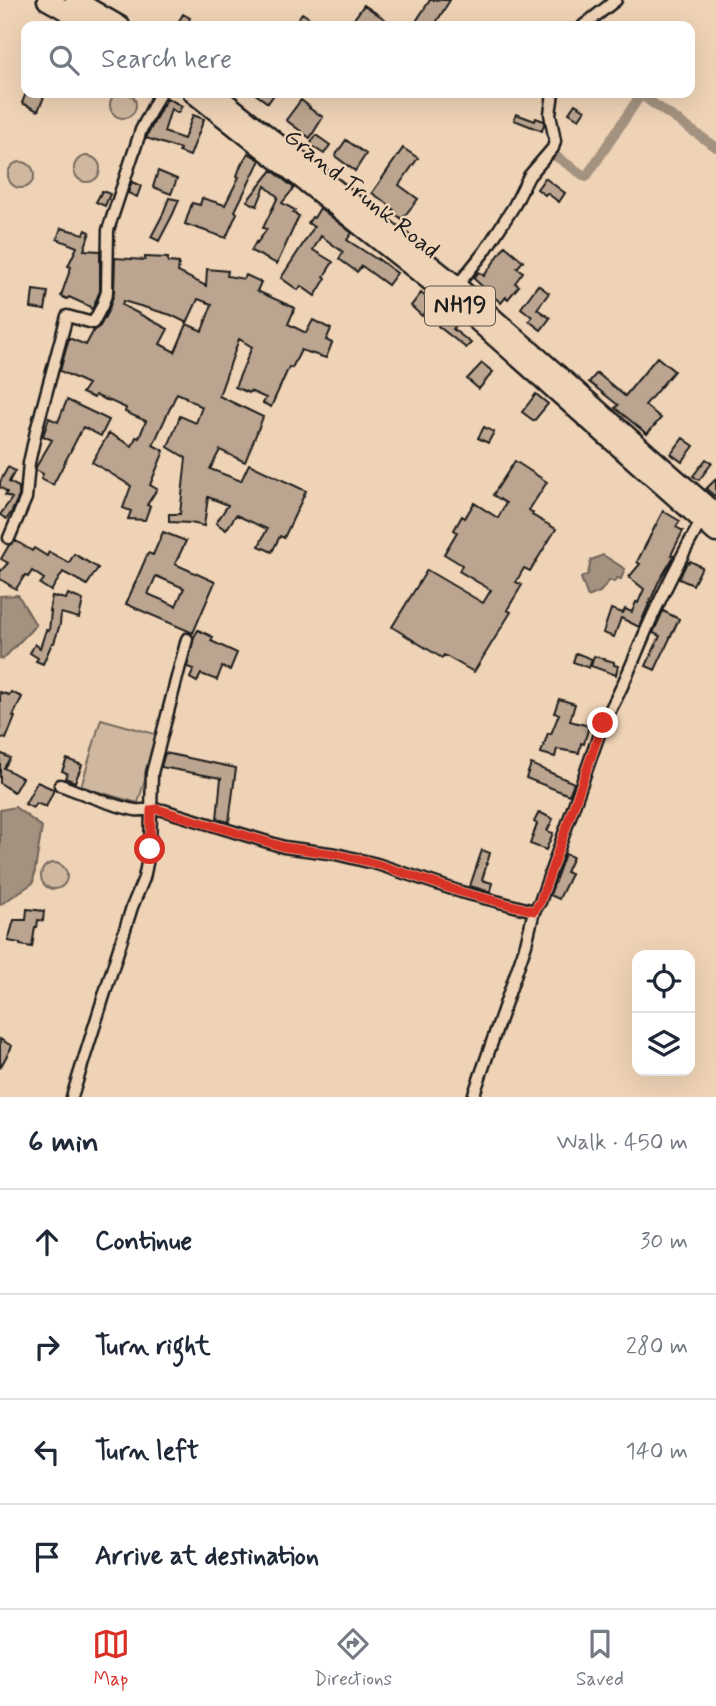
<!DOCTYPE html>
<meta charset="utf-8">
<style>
:root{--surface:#fff;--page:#f6f6f7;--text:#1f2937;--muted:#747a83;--line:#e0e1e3;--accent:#d93025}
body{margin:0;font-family:Mynerve,sans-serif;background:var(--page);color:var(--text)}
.controls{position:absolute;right:21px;bottom:21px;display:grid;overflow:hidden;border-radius:14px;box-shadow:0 7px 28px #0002}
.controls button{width:63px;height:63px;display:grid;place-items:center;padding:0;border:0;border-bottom:2px solid var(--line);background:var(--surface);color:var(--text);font:35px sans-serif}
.stop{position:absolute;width:21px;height:21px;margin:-16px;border:5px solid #d93025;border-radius:50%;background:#fff}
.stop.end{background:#d93025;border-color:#fff;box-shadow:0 2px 7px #0008}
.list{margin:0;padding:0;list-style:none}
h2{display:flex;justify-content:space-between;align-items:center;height:91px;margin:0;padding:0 28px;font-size:30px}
h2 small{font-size:23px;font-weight:400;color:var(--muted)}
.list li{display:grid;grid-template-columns:46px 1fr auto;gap:21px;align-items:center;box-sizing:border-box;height:105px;padding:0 28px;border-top:2px solid var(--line)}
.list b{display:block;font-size:26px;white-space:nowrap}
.list em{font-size:23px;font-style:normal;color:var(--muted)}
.icon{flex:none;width:38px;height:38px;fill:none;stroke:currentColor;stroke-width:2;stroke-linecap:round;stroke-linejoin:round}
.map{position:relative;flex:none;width:716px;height:1097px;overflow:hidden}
.search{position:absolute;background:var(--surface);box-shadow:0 7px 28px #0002;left:21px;right:21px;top:21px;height:77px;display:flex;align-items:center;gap:18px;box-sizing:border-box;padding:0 24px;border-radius:14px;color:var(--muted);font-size:26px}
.sheet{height:511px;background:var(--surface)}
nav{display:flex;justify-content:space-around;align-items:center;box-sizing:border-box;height:98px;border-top:2px solid var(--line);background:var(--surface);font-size:19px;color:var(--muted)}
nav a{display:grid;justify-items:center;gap:4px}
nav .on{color:var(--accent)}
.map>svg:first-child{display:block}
</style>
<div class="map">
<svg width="716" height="1097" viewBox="0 0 716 1097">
<rect width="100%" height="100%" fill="#efd3b6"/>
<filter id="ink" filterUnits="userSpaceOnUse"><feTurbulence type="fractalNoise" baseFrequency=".0143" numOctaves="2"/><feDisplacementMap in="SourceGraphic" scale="14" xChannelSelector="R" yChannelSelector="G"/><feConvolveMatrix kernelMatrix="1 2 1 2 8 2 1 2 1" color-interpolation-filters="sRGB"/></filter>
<g filter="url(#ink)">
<path fill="#d0b8a0" stroke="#766a5e" stroke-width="2" d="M110 105a13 13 0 1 1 26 0a13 13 0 1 1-26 0Z
M74 169a13 13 0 1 1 26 0a13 13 0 1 1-26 0Z
M8 175a13 13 0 1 1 26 0a13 13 0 1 1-26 0Z
M101 719 158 735 138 803 81 787Z
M41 876a13 13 0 1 1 26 0a13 13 0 1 1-26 0Z"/>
<path fill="#a49280" stroke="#6e6358" stroke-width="2" d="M603 555 625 569 621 579 617 578 614 582 610 580 600 592 588 597 581 578 588 574 591 560Z
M18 595 36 625 3 659 0 658V596Z
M15 807 42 827 33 883 0 905V810Z"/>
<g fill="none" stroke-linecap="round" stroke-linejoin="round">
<path stroke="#a49280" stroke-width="10" d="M641 95 716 147
M554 155 586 177 642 93"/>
</g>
<path fill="#bba590" stroke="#1c1c1c" stroke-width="2" fill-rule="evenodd" d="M430 0H450L434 26H413Z
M364 5 395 26H365L354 19Z
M302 13 322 26H293Z
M183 14 190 18 186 26H176Z
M26 93H36L44 97 38 111 22 103Z
M254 93H275L268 103Z
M167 98 182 106 178 113 171 109 164 132 184 139 193 115 204 119 190 156 179 152 180 149 146 138 163 104 164 105Z
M301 100 310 107 309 108 323 117 310 138 286 120Z
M575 104 585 110 579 119 569 113Z
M516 114 535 121 536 118 544 121V124L542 131 514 120Z
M316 135 330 145 324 154 310 145Z
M346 140 366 154 355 171 335 156Z
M403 148 418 158 399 185 418 199 402 219 395 214 396 212 388 205V204L372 193Z
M248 153 260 160 235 211 237 213 226 238 185 224 192 203 200 205 202 198 225 205 239 177 237 176 241 165Z
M272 170 294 188 282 203 295 210 293 213 299 216 277 264 251 251 256 242 257 243 267 229 263 228 278 197 265 186 257 206 247 201Z
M158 171 177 179 171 194 153 187Z
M545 178 565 193 559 202 547 193 545 195 537 189Z
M132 182 141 186 137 197 128 193Z
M102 191 110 194 105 206 96 202Z
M169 198 179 200 173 214 159 241 151 237 162 216Z
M320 208 352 233 347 240 378 260V259L397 273 388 285 362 266 357 272 339 259 343 252 321 236 313 250 333 262 324 276 326 278 315 296 301 286 298 290 281 278 314 227 308 223 312 217 314 218Z
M61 228 84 234 86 230 90 232 84 250 100 251V291L92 310 89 306 69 297 67 299 61 296 71 267 68 266 77 247 57 239Z
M505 246 523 261 517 268 523 272 515 283 519 286 508 299 506 297 501 303 473 278 479 272 484 276Z
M145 257 168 258V262L179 263 178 272 206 286 207 269 228 271 227 276 244 279 246 275 261 282 257 291 295 308 288 324 306 333 313 320 331 329 326 340 332 343 326 358 301 350 292 368 289 367 271 407 263 403 266 398 250 391 249 393 235 387 252 347 239 339 219 396 263 417 245 462 220 450 210 469 241 481 249 464 306 491 284 538 280 536 272 552 259 546 267 529 236 515 226 530 216 523 228 505 208 497 204 526 191 523 169 522V514H180L186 458 168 447 180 416 196 423 202 407 186 398V397L177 393 153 445 164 451 150 485 157 489 147 505 150 506 145 520 128 519 131 511 123 508 131 486 92 462 109 433 132 446 136 437 139 438 146 421 125 412 126 408 106 399V400L95 395 94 398 82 393 88 384 60 371 69 338 86 345 94 330 100 326 109 309 114 293 115 258 145 260ZM198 299 212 304 202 331 187 324 175 352 160 344 168 329 122 305 123 301 171 315 187 323Z
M538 285 549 293 537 309 550 318 541 330 529 321 532 317 521 308Z
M33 290 48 292 45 310 31 308Z
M421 293 433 303 422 316 411 306Z
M446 315 457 323 453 329 471 343 466 348 438 326Z
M657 357 674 371 645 405 661 418 647 434 615 408 618 405 589 382 597 373 625 396Z
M482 363 493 372 479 389 467 379Z
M536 394 548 404 534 421 522 412Z
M67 400 109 420 101 436 83 427 53 485 41 479 43 474 36 470V467L52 440 43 436 49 418 58 422Z
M484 427 494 432 488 443 478 438Z
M683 438 694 446 682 462 671 454Z
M706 459 712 463 699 480 693 476Z
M515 461 547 482 529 510 533 513 532 515 556 529 530 571 524 568 516 582 522 585 507 610 511 612 474 672 444 655 442 658 392 627 427 570 483 603 491 590 459 571 462 565 444 554 457 532 454 530 462 516 465 518 474 503 498 518 506 503 493 495Z
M8 467 15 471 9 482 19 487V496L12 511 7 519 0 515 12 498 5 495 7 492 0 487V482Z
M716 479V497L706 489Z
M663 511 680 521 676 527 683 531 671 555 674 556 658 583 639 627 621 618 614 637 603 633 611 609 623 613 625 609 632 612 636 602 638 603 644 589 629 577 640 564 637 562Z
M163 532 186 541 175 564 215 582 193 633 126 604 148 553 153 555ZM156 576 184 588 176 606 148 594Z
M16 541 32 551 34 548 47 556 49 552 69 563 74 554 98 568 87 585 63 572 51 591 40 584 44 579 32 571 28 577 25 575 16 589 0 579V572L8 563 1 559 9 545Z
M690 561 702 567 693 585 679 579 687 562 689 563Z
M68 594 83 600 79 618 61 613 60 624 54 643H52L43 664 36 661 38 658 30 653 35 644 40 648 46 630 49 631 51 611H49L52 596 66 599Z
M663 611 679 619 655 670 646 666 660 636 653 633Z
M198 630 213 637 211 641 237 653 230 670 222 667 217 680 201 674 197 682 190 678 194 669 187 667 194 637Z
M576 653 592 659 589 668 573 662Z
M594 656 614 662V665L618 666 616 675 591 666Z
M0 692 9 695 11 692 22 697 13 716 15 717 6 739 0 737Z
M559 699 575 704 570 721 589 726 584 744 581 743 579 753 557 749 555 757 541 753 548 733 551 734 559 714 554 713Z
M0 753 10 758 4 768 22 778 14 792 0 783Z
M165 753 236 768 229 822 217 819 221 778 161 767Z
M67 759 82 765 75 782 65 778 67 773 62 771Z
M531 764 574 783 569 795 526 778Z
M37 782 53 789V792L46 807 36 803 33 808 25 804Z
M539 812 553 819 547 831 553 833 546 850 530 844 537 824 534 822Z
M482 850 490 853 482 880 492 883 490 892 470 886Z
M565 854 573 857 566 872 571 874 559 899 550 895Z
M27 909 44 911 43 921 38 920 37 927H35L32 947 20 945V943L8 941 14 920H26Z
M0 1039 12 1046 0 1068Z"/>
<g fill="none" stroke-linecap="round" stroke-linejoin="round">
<defs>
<path id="street" d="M583 26 616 0
M457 286 485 251 514 206 529 176 553 148 555 141 550 114 553 93
M9 538 26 498 29 463 36 431 67 316 93 323 102 306 107 292 108 230 141 130 160 93
M60 785C85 794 109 805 135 810 145 811 154 808 163 810L284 847 336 854 377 864 461 892 534 911
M72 1097 132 907 144 878 150 849 152 773 187 639
M473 1097 526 944 534 911 540 902 603 723C624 688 636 652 653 615 668 583 684 551 702 520"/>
<path id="highway" d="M47 0 94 26
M75 0 120 26
M193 93 449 296 716 533
M214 93 457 286 716 514"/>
</defs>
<use href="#street" stroke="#1c1c1c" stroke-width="15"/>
<use href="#highway" stroke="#1c1c1c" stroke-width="23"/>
<use href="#street" stroke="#efd3b6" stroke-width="10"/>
<use href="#highway" stroke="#efd3b6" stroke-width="18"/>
</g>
</g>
<g fill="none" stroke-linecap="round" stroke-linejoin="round" filter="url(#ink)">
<path stroke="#d93025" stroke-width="9" d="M150 849 151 810 157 809 284 847 336 854 377 864 461 892 534 911 540 902 603 723"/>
</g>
<g text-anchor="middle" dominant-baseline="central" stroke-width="5" stroke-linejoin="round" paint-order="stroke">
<rect fill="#efd3b6" stroke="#5b534a" stroke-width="2" x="425" y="286.5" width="70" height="39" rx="5"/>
<g font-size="23" font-weight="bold" fill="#1c1c1c">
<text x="460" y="306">NH19</text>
</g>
<g font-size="24" fill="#1c1c1c" stroke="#efd3b6">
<text transform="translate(361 194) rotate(39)">Grand Trunk Road</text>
</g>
</g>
</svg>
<div class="controls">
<button><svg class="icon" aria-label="locate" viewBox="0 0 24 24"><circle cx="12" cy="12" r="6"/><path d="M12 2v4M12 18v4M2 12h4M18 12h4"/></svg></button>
<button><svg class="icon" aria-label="layers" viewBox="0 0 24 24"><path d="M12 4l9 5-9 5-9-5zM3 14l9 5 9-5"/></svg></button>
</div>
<div class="stop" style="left:150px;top:849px"></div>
<div class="stop end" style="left:603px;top:723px"></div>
<div class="search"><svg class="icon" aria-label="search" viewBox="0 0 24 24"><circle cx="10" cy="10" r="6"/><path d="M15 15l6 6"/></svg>Search here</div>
</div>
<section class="sheet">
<h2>6 min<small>Walk · 450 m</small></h2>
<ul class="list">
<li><svg class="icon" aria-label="ahead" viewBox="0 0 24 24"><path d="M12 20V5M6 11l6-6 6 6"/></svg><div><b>Continue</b></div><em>30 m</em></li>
<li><svg class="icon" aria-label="right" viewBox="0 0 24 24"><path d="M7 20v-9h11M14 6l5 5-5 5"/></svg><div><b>Turn right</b></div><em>280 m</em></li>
<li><svg class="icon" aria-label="left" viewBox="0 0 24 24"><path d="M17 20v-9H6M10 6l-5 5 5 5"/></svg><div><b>Turn left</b></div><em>140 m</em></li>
<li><svg class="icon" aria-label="arrive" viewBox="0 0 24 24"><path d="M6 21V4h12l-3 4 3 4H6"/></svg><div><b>Arrive at destination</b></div></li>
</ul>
</section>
<nav>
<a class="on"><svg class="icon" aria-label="map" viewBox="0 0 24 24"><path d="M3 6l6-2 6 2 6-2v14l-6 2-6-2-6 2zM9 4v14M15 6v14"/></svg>Map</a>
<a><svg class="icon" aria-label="directions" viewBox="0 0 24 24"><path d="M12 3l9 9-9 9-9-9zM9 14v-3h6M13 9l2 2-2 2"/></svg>Directions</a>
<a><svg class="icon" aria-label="saved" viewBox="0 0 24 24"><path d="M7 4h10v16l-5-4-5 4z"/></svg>Saved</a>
</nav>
